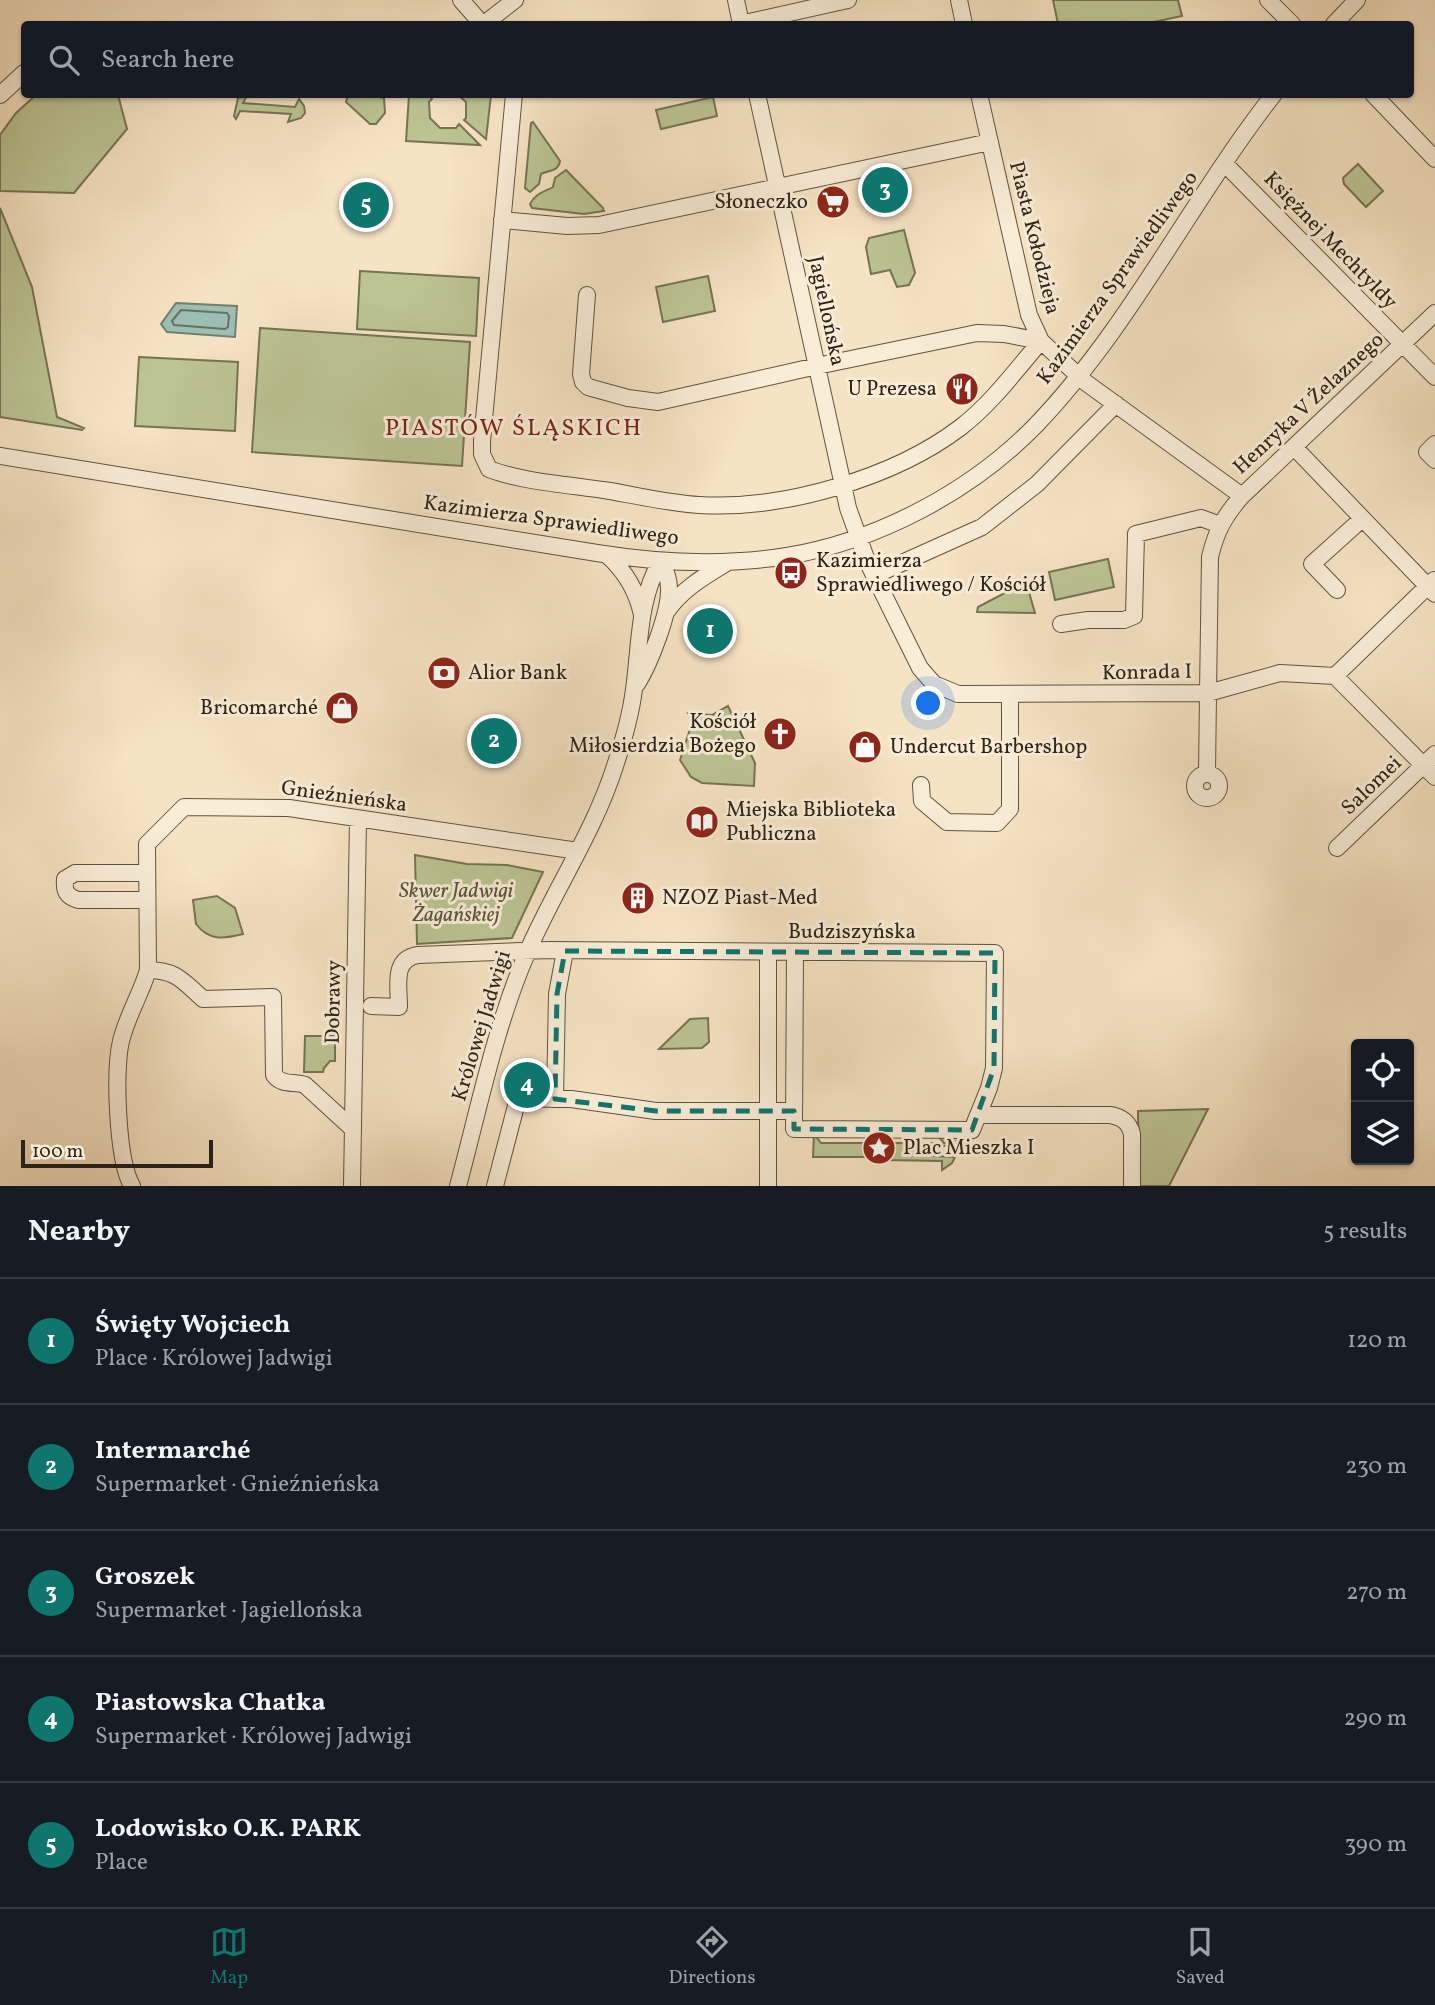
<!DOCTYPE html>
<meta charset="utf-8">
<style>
:root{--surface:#171b24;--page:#242831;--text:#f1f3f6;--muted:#9ea1a6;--line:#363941;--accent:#0f766e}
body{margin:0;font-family:Vollkorn,serif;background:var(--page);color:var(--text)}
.controls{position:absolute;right:21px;bottom:21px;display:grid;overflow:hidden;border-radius:7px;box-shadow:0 2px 5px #0004}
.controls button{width:63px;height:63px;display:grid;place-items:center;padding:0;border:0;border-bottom:2px solid var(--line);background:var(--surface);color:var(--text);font:35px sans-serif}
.scale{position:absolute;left:21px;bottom:18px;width:192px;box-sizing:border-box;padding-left:7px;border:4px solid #2e2315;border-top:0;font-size:19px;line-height:24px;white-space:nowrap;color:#2e2315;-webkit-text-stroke:5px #f9edd8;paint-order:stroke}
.you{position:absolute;left:929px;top:704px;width:24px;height:24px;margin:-18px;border:5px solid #fff;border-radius:50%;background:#1a73e8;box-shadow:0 0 0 10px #1a73e833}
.badge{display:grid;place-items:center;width:46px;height:46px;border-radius:50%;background:var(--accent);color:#fff;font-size:23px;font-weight:700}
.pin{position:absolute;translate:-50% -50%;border:4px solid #fff;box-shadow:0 2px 7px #0006}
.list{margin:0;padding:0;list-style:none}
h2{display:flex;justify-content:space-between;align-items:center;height:91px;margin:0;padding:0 28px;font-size:30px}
h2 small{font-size:23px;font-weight:400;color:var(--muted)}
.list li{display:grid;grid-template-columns:46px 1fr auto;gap:21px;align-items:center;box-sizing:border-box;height:126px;padding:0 28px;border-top:2px solid var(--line)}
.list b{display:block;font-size:26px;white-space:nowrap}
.list p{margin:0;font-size:23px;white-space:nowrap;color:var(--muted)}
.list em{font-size:23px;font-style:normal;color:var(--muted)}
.icon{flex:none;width:38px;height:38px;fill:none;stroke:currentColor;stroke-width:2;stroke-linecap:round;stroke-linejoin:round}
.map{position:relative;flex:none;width:1435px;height:1186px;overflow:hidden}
.search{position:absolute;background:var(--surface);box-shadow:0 2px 5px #0004;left:21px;right:21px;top:21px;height:77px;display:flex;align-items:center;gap:18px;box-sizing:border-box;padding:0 24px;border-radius:7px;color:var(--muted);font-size:26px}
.sheet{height:721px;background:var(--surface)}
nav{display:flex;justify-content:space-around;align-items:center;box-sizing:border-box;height:98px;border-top:2px solid var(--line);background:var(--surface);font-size:19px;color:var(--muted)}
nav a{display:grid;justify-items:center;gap:4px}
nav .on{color:var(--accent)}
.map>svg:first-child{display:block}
</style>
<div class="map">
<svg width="1435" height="1186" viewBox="0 0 1435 1186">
<rect width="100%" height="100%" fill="#f6e3c3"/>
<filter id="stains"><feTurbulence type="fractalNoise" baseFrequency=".00286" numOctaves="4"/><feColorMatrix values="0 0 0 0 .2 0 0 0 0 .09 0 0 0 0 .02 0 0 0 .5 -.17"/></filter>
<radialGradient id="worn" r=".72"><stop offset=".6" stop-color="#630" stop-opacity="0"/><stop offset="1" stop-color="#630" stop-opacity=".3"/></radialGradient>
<path fill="#bcc494" stroke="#757454" stroke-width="2" d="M1053 0H1178L1182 16 1144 24H1058Z
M348 94 368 95 384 98 385 113 376 124H370L346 102Z
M427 94 432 99 429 102 430 118 440 128H456L459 124 480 145 406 141 409 95Z
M36 95H118L127 129 74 193 0 191V135L16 113Z
M458 95H491L486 139 464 120 466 118V102Z
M247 96 243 103 295 107 299 99 304 106 305 113 301 118 288 122 291 114 240 111 236 119 234 116 238 98Z
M713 97 717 116 661 129 656 110Z
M533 122 560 161C558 172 549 170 541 174L539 184 530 192 525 188 531 123Z
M1358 164 1383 191 1366 207 1344 184 1343 178Z
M566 170 603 208 604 211 584 214 532 208 530 204C536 193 544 192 553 187L555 178Z
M0 208 32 287 57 417 84 428 82 430 0 417Z
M904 230 915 273 909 285 897 287 890 270 871 274 866 247 869 238Z
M360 271 479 278 476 336 357 329Z
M708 276 715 311 663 322 656 287Z
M260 328 470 342 462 466 252 452Z
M139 357 238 362 235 431 135 426Z
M1108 559 1114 587 1055 600 1049 572Z
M1026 582 1035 613 977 612 978 607Z
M728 706 755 763 754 786 702 783 691 777 680 760 694 717 687 713 712 715Z
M415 855 467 864 507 865 543 872 512 938 417 944Z
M217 896 235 908 243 934C223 939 209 941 196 924L193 900Z
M708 1018 709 1042 702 1048 659 1049 690 1019Z
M305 1036H335V1061H330L324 1068 323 1072H304Z
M1208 1109 1169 1186H1139L1138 1111Z
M814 1134 821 1143H875V1157H813Z
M883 1134H888L894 1143H944L937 1135 959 1137 961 1141 958 1147 934 1145V1156L955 1157 952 1163 942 1170V1161L884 1160Z"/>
<path fill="#9dbeb3" stroke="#718074" stroke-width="2" d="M176 303 237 306 235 337 167 332 161 324Z"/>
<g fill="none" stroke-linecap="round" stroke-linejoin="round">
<path stroke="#667064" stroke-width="2" d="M181 310 227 313 229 316 228 327 225 329 174 325 172 321Z"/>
<defs>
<path id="minor" d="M461 0 482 24
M736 0 741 24
M959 0 964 24
M1268 0 1292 24
M484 24 515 0
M740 24 848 0
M1334 24 1357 0
M514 94 482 441V454L489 469C522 482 573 485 610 491 639 496 669 503 699 505 784 510 894 478 961 427 992 403 1016 370 1041 341
M757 94 848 508 867 561 920 668 934 684 958 694 1208 693 1210 557C1216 531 1225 515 1242 496L1085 382 1041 341 1029 315 979 94
M1373 94 1435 159
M0 95 24 73
M1225 164 1435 377
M502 220 567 226 599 225 990 142
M587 295 581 374 583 382 588 387 628 398 658 402 817 366 977 333 1004 334 1041 341
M1435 444 1427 452 1435 460
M1294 447 1435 594
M0 456 597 553C659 563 724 566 787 556 878 541 972 491 1036 425 1130 327 1191 200 1274 94
M1242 496 1435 313
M607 555C625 571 637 591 642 615
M875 575 982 527 1037 484 1116 404
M1337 590 1312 564 1362 519
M667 611C682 589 705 576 728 562
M1061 624 1088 620H1124L1134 616 1136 534 1201 518 1220 525
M1335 676 1434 580
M637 684C650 663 670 612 669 588 669 578 665 569 661 561
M1207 774 1208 693 1280 673 1335 676 1435 777
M1195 786a12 12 0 1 1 24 0a12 12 0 1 1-24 0Z
M921 785 922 801 947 822 997 823 1010 809V694
M1337 848 1435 754
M147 873H75L65 879C64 891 66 896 78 900H147
M768 953V1186
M148 970C176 970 183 981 203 999L273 997 274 1075C282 1086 294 1081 305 1085L353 1129
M371 1006 399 1007C399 986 392 959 418 955L549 950 995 953 994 1068 989 1088 972 1130 794 1129 795 953
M555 1099H571L656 1111H794
M978 1115H1110C1122 1117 1129 1122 1132 1134V1186
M132 1186C117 1160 114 1070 121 1041 127 1016 141 994 148 970L147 844 184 807 289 808 578 851
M352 1186 358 819
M458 1186C479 1108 495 1027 527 953 554 890 594 832 615 766 623 742 631 714 634 689 640 647 638 598 661 561
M495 1186 517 1102 528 1098 555 1099 557 994 565 951"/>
</defs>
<use href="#minor" stroke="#605340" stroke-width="18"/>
<use href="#minor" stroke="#f9edd8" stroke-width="16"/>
</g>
<path fill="none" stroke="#0f766e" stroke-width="5" stroke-dasharray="14 9" stroke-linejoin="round" d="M565 951 995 953 994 1068 972 1130 794 1129V1111H656L555 1099 557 994Z"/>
<defs>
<symbol id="supermarket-disc" viewBox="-11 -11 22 22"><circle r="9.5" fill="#8f2418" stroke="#f9edd8"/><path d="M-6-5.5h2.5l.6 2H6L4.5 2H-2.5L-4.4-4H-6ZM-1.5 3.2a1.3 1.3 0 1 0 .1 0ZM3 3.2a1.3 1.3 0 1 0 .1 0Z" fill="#fff"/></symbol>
<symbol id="restaurant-disc" viewBox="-11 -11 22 22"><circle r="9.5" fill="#8f2418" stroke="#f9edd8"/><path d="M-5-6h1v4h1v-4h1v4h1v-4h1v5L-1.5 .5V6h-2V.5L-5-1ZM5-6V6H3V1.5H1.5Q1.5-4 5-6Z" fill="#fff"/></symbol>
<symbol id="bus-disc" viewBox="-11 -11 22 22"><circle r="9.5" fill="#8f2418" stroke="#f9edd8"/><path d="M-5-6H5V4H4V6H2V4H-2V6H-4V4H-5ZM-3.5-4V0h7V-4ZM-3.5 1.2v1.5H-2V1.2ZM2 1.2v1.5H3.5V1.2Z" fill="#fff"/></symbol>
<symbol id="bank-disc" viewBox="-11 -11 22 22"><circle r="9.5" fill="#8f2418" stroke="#f9edd8"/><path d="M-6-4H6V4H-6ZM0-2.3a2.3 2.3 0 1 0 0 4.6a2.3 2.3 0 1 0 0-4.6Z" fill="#fff"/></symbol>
<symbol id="shop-disc" viewBox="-11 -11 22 22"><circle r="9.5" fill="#8f2418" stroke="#f9edd8"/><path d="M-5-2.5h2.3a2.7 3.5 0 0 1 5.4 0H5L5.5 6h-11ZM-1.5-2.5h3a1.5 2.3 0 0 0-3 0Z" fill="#fff"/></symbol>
<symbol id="church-disc" viewBox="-11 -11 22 22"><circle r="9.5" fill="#8f2418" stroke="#f9edd8"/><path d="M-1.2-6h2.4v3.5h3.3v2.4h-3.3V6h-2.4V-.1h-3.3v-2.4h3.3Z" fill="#fff"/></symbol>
<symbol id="library-disc" viewBox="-11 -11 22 22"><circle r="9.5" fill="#8f2418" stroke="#f9edd8"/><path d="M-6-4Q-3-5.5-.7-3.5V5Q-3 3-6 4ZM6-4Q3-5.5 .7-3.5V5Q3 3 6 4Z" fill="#fff"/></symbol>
<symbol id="building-disc" viewBox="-11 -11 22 22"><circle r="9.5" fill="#8f2418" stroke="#f9edd8"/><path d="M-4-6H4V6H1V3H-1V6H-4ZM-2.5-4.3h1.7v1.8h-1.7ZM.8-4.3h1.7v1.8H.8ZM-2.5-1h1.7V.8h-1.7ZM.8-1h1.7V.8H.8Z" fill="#fff"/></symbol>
<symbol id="sight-disc" viewBox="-11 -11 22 22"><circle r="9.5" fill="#8f2418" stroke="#f9edd8"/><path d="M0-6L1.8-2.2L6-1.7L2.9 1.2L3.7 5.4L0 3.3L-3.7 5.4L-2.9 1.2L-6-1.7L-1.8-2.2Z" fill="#fff"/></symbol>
</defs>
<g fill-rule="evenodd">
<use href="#supermarket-disc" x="814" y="183" width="38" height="38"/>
<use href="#restaurant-disc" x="943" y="370" width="38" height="38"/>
<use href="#bus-disc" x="772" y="554" width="38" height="38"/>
<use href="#bank-disc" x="425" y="654" width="38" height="38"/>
<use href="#shop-disc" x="323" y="689" width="38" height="38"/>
<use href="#church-disc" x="761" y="715" width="38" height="38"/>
<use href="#shop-disc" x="846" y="728" width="38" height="38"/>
<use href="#library-disc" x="683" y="803" width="38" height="38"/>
<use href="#building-disc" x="619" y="879" width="38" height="38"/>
<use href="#sight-disc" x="860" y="1129" width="38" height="38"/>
</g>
<g text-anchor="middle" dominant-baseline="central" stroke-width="6" stroke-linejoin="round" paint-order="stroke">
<g font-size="21" fill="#2e2315" stroke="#f9edd8" text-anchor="start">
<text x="808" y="202" text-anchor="end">Słoneczko</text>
<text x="937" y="389" text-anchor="end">U Prezesa</text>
<text x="816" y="561">Kazimierza<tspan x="816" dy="24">Sprawiedliwego / Kościół</tspan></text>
<text x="468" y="673">Alior Bank</text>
<text x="318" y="708" text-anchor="end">Bricomarché</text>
<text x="756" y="722" text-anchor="end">Kościół<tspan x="756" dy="24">Miłosierdzia Bożego</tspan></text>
<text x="890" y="747">Undercut Barbershop</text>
<text x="726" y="810">Miejska Biblioteka<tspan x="726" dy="24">Publiczna</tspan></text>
<text x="662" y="898">NZOZ Piast-Med</text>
<text x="903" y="1148">Plac Mieszka I</text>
</g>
<g font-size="21" fill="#2e2315" stroke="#f9edd8">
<text transform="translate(1034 238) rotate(76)">Piasta Kołodzieja</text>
<text transform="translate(1330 241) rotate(46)">Księżnej Mechtyldy</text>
<text transform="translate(1118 278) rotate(-54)">Kazimierza Sprawiedliwego</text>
<text transform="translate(826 311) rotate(78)">Jagiellońska</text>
<text transform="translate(1309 404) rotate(-43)">Henryka V Żelaznego</text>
<text transform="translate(551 521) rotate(8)">Kazimierza Sprawiedliwego</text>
<text transform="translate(1147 673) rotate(-1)">Konrada I</text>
<text transform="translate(1372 786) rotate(-44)">Salomei</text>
<text transform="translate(344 797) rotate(8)">Gnieźnieńska</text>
<text x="852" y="932">Budziszyńska</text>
<text transform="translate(334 1002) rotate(-89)">Dobrawy</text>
<text transform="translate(482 1026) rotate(-73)">Królowej Jadwigi</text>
</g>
<g font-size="21" font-style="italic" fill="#59533b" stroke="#f9edd8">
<text x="456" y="891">Skwer Jadwigi<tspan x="456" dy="24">Żagańskiej</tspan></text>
</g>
<g font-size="24" letter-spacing="2" fill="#7a1f14" stroke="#f9edd8">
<text x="514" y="429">PIASTÓW ŚLĄSKICH</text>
</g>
</g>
<rect width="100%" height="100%" filter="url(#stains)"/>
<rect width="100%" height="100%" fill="url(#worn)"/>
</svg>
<div class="controls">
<button><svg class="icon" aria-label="locate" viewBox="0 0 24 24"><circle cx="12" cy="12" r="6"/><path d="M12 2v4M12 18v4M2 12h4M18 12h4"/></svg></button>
<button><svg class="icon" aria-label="layers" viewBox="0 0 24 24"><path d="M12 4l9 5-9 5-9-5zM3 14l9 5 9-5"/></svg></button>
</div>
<div class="scale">100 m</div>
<div class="you"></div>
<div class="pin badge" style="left:710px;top:631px">1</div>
<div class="pin badge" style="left:494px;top:741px">2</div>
<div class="pin badge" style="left:885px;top:190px">3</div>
<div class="pin badge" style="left:527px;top:1085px">4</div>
<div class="pin badge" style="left:366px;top:205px">5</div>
<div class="search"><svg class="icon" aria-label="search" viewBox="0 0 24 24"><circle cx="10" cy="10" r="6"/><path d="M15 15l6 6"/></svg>Search here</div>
</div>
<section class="sheet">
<h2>Nearby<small>5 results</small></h2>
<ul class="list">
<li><span class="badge">1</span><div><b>Święty Wojciech</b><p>Place · Królowej Jadwigi</p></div><em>120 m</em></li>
<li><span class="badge">2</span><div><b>Intermarché</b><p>Supermarket · Gnieźnieńska</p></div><em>230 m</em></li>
<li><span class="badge">3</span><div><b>Groszek</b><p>Supermarket · Jagiellońska</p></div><em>270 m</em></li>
<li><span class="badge">4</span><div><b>Piastowska Chatka</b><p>Supermarket · Królowej Jadwigi</p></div><em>290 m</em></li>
<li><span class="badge">5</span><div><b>Lodowisko O.K. PARK</b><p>Place</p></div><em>390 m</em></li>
</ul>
</section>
<nav>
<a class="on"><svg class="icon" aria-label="map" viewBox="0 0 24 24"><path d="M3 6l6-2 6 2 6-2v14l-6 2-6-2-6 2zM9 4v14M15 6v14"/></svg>Map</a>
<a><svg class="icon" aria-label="directions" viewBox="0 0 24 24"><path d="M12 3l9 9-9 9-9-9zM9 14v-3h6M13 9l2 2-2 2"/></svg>Directions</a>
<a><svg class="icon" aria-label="saved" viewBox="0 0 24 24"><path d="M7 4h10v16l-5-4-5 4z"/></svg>Saved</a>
</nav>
